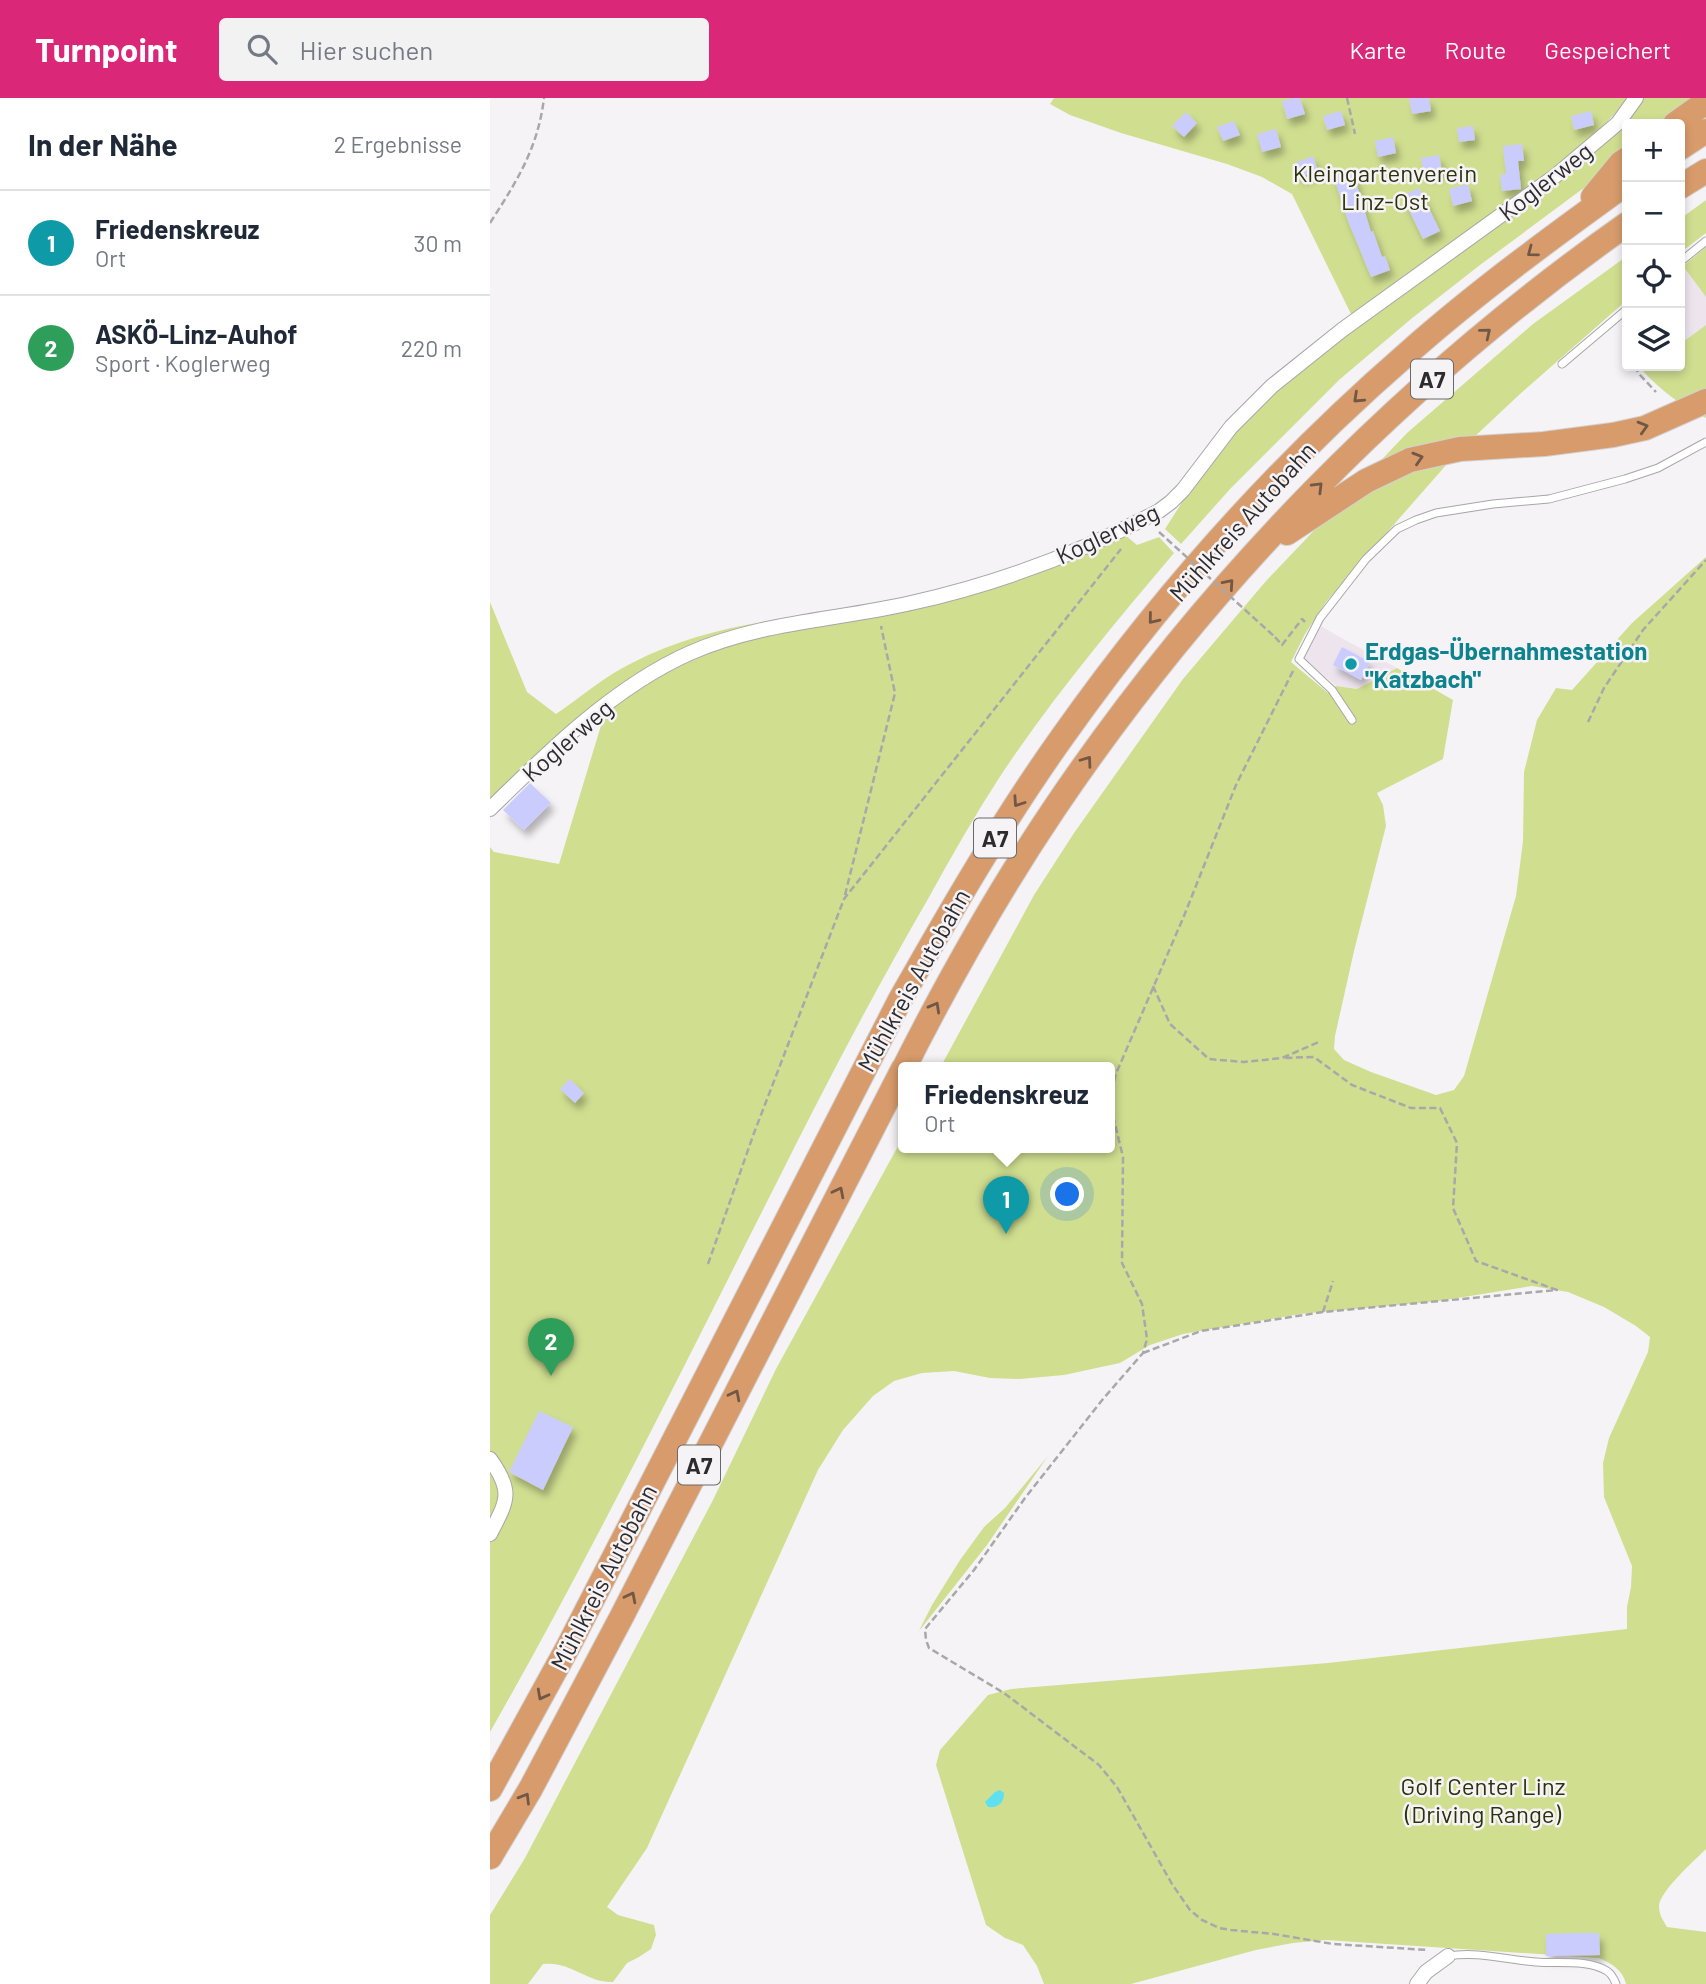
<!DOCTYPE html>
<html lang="de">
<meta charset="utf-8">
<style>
:root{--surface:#fff;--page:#f2f2f3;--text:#1f2937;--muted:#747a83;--line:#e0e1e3;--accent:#db2777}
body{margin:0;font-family:Barlow,sans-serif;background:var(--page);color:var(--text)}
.controls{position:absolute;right:21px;top:21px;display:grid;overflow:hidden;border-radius:7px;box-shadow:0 4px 10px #0003}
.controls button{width:63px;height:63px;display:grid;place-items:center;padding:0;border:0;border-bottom:2px solid var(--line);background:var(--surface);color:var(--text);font:35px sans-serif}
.you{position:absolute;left:578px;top:1097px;width:24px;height:24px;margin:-18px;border:5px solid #fff;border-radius:50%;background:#1a73e8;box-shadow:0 0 0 10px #1a73e833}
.badge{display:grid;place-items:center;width:46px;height:46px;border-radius:50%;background:var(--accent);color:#fff;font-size:23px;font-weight:700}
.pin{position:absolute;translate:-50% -58px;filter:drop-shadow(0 2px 4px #0008)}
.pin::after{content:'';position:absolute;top:37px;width:24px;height:21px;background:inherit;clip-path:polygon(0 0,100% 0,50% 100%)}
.popup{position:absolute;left:408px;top:964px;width:217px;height:91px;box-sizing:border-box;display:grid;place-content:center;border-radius:7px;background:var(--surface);filter:drop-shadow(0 2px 5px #0005);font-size:23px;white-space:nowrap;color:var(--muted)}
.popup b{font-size:26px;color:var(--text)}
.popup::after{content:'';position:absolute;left:50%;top:100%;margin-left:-14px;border:14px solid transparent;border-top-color:var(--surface)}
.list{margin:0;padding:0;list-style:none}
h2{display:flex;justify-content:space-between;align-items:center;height:91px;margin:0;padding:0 28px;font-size:30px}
h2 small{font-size:23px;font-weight:400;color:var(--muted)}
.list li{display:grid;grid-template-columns:46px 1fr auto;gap:21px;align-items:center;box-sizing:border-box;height:105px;padding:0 28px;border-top:2px solid var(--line)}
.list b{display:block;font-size:26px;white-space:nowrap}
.list p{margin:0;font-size:23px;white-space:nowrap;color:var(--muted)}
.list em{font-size:23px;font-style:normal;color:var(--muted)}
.icon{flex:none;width:38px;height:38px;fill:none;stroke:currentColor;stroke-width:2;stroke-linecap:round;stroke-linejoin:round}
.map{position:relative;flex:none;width:1216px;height:1886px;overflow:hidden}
header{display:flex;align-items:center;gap:42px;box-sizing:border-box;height:98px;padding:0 35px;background:var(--accent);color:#fff}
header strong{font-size:33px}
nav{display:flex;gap:38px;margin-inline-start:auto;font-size:24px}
.search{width:490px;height:63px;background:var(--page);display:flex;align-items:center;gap:18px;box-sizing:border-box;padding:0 24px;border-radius:7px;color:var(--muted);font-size:26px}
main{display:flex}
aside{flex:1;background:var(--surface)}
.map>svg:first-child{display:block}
</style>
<header>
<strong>Turnpoint</strong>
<div class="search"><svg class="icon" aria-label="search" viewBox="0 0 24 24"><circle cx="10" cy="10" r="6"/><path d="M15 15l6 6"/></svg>Hier suchen</div>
<nav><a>Karte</a><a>Route</a><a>Gespeichert</a></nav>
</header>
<main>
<aside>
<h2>In der Nähe<small>2 Ergebnisse</small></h2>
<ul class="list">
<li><span class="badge" style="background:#0f9aa8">1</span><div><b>Friedenskreuz</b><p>Ort</p></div><em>30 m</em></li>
<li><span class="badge" style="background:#2e9e5b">2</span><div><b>ASKÖ-Linz-Auhof</b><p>Sport · Koglerweg</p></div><em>220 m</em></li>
</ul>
</aside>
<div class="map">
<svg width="1216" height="1886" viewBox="0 0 1216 1886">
<defs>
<filter id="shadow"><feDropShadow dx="4" dy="7" stdDeviation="3.5" flood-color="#0004"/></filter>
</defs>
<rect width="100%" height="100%" fill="#f6f3f7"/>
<path fill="#ede4ee" d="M1193 168 1216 199V227L1190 246V170Z
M831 528 846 537 907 570 867 591 846 588 814 560Z"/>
<path fill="#d0de90" d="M564 0H1138C1101 47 1053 80 1005 114 957 149 909 183 862 218L802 96 772 79 737 66 631 35 580 17 560 6Z
M1153 0H1216L1183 26H1137V58L990 167 921 221 849 282 741 390 691 446 675 431 710 376 732 348 785 291 1132 30Z
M1216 102V135L1190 155V121Z
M1216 149V199L1193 168Z
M1137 158V202L1030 296 964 358 836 504 815 536 801 564 838 595 846 588 867 591 907 570 963 602 953 661 887 695 893 707 896 728 864 853 845 938 844 951 854 962 881 974 946 997 964 992 974 978 1026 798 1033 743 1034 674 1047 622 1066 590 1082 592 1142 525 1216 459V1751C1204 1763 1170 1793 1169 1808 1169 1817 1173 1822 1177 1829L1216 1834V1886H1136C1133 1872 1121 1865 1109 1860L836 1842 803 1845 766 1852 641 1886H554L547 1868 533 1847 515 1840 496 1827 446 1667 450 1652 498 1597 521 1591 838 1565 1137 1531V1509L1141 1489 1142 1468 1114 1399 1113 1365 1119 1340 1158 1254 1160 1239 1146 1228 1114 1209 1078 1194 1042 1188 949 1203 810 1216 693 1236 660 1247 630 1265 574 1277 530 1281 500 1280 464 1273 432 1275 404 1283 383 1298 353 1332 328 1372 157 1750 117 1809 128 1817 164 1827 166 1837 161 1851 149 1859 137 1865 123 1884C97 1885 81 1863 53 1866L38 1886H0V1817L35 1760 223 1402 286 1271 413 1039V1050H619V970H450L544 797 584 735 693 581 776 483 917 335 1043 226Z
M1216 227V320C1193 309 1170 292 1153 273L1160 268H1190V246Z
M634 436 647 447 669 439 684 455C624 526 563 599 511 677 485 717 461 759 438 801 384 894 334 990 286 1086 193 1270 102 1455 0 1634V749L4 754 69 766 116 611 190 565 264 539 414 512Z
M0 504 37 594 66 616C91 599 115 578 142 565 200 535 265 523 329 516L188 555 137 583 0 701Z
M558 1358 497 1447 429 1533 442 1507 470 1462 494 1429 515 1410Z"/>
<path fill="#5de1f1" d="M510 1692 514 1695C514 1705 508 1710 498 1709L495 1704 505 1694Z"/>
<path fill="#caccfe" filter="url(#shadow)" d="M804 0H810L815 16 797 21 792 3Z
M919 0H939L941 13 922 16Z
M851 13 855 27 837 32 833 18Z
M1101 13 1104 27 1084 32 1081 18Z
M696 14 707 25 694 39 682 28Z
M744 23 750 37 733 43 727 29Z
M983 28 985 42 969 44 967 30Z
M786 31 791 49 772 54 767 36Z
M903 39 906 55 888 59 885 43Z
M1032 46 1034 63H1028L1031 91 1012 93 1010 77 1016 76 1013 48Z
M949 57 952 73 934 76 931 60Z
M823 58 828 73 810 79 805 65Z
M862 71 881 134 883 133 892 159 895 158 900 172 881 179 858 123 843 77Z
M978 86 982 103 963 108 959 91Z
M929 90 950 133 933 141 912 98Z
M852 549 880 564 871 582 843 567Z
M40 685 61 705 34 732 13 712Z
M80 981 94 995 85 1005 70 991Z
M49 1313 83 1329 53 1392 19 1374Z
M1084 1835H1109L1110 1857 1056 1858V1836Z"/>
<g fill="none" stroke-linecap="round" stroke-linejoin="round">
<defs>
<path id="service" d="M1190 164 1216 143
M1072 266 1137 211
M862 622 842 592 809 561 830 520 876 461 907 431 926 422 946 415 1003 406 1059 401 1135 381 1168 370 1216 344
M958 1858C989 1853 1016 1862 1046 1864 1068 1866 1097 1861 1117 1873 1122 1876 1124 1881 1126 1886"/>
<path id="minor" d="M0 711C58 654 125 588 200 555 270 524 347 522 421 505 507 486 592 454 669 413L681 404 693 392 741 329 782 288 852 232 1064 79 1128 25 1146 0
M0 1361C24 1394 17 1403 0 1436
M927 1886 936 1874 958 1858"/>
<path id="motorway" d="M1185 26 1216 4
M1190 50 1216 33
M1190 89 1216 73
M1103 99 1131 65 1137 61
M797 435 876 383 920 362 970 351 1054 346 1123 337 1155 330 1216 303
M414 970C459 881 508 794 564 711 717 484 914 283 1137 126
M0 1691 78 1549 410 902C461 812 513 722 573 638 672 498 789 367 918 255 987 194 1062 139 1137 85
M0 1759 41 1690 132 1518 413 971"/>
</defs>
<use href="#service" stroke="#a8a5a8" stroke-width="9"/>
<use href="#minor" stroke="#a8a5a8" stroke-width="16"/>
<use href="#motorway" stroke="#d1d1d1" stroke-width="26"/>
<path stroke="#aaa7aa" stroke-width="2.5" stroke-dasharray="7 3.5" stroke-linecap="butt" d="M857 0 865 36
M0 125C27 83 48 50 54 0
M1133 230 1137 249
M1144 268 1150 277 1166 294
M785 539 792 547 812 521 815 524
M803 573 746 687 694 818 625 978 621 1001 624 1022 633 1059 632 1165 652 1206 657 1241 653 1255 613 1301 535 1400 484 1472 435 1531 436 1542 439 1550 514 1595 609 1667 627 1689 682 1786 700 1812 712 1822 729 1830 741 1832 784 1836 843 1846 938 1852
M1098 624 1114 590 1153 532 1216 462
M355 797 405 595 391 528
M663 888 680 926 719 961 754 964 792 960 831 943
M218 1166 264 1035 354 801 631 451
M833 1214 843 1183
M653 1255 711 1233 833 1214 1067 1192 986 1163 963 1110 967 1045 950 1010H921L862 987 824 959 792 960"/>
<use href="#service" stroke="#fff" stroke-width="7"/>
<use href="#minor" stroke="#fff" stroke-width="14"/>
<use href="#motorway" stroke="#d89b6b" stroke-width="24"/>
<path stroke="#aaa7aa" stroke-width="2.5" stroke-dasharray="7 3.5" stroke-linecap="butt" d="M669 434 785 539"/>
</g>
<defs><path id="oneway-chevron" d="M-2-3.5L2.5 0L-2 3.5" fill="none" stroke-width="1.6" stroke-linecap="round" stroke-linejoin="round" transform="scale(1.75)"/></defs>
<g stroke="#715846">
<use href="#oneway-chevron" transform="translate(1042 154) rotate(143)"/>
<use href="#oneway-chevron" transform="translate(996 235) rotate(-39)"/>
<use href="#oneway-chevron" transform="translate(868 300) rotate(137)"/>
<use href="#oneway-chevron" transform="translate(1153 329) rotate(-16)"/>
<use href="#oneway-chevron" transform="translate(928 360) rotate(-17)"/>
<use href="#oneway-chevron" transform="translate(828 389) rotate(-45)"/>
<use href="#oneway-chevron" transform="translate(739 486) rotate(-49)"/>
<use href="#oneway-chevron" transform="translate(663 521) rotate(129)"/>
<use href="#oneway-chevron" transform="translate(597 663) rotate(-54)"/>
<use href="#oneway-chevron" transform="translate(528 704) rotate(124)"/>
<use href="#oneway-chevron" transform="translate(445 909) rotate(-61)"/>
<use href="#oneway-chevron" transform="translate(349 1094) rotate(-63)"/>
<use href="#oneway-chevron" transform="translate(245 1297) rotate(-63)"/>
<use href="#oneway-chevron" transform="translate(141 1499) rotate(-63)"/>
<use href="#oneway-chevron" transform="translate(52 1597) rotate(118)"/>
<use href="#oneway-chevron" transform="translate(35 1700) rotate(-59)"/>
</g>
<circle fill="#0f9aa8" stroke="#f6f3f7" stroke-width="2.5" cx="861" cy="566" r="7"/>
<g text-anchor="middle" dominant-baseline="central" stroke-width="5" stroke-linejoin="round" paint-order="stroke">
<g fill="#f6f3f7" stroke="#69686a" stroke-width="2">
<rect x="921" y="261.5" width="42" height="39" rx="5"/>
<rect x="484" y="720.5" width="42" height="39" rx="5"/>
<rect x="188" y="1347.5" width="42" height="39" rx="5"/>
</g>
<g font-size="23" font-weight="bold" fill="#2d2c2d">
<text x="942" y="281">A7</text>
<text x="505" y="740">A7</text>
<text x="209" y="1367">A7</text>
</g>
<g font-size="24" fill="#2c320b" stroke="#f6f3f7">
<text x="895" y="74">Kleingartenverein<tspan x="895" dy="28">Linz-Ost</tspan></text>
<text x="993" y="1687">Golf Center Linz<tspan x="993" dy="28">(Driving Range)</tspan></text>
</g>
<g font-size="24" fill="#2d2c2d" stroke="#f6f3f7">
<text transform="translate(1055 83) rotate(-38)">Koglerweg</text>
<text transform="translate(752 423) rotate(-48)">Mühlkreis Autobahn</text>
<text transform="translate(617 435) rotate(-25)">Koglerweg</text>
<text transform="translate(77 642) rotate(-41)">Koglerweg</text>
<text transform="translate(423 882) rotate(-61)">Mühlkreis Autobahn</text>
<text transform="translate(113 1479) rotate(-63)">Mühlkreis Autobahn</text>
</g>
<g font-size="24" font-weight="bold" fill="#0d838f" stroke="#f6f3f7" text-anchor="start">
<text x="875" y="552">Erdgas-Übernahmestation<tspan x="875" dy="28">"Katzbach"</tspan></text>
</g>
</g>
</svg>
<div class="controls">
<button>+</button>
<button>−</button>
<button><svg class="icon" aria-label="locate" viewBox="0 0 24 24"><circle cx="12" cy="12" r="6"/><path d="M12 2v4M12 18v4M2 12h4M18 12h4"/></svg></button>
<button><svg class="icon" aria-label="layers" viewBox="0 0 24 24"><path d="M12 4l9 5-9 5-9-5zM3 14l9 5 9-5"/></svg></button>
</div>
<div class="you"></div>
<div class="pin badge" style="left:516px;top:1136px;background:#0f9aa8">1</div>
<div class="popup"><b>Friedenskreuz</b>Ort</div>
<div class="pin badge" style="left:61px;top:1278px;background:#2e9e5b">2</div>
</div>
</main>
